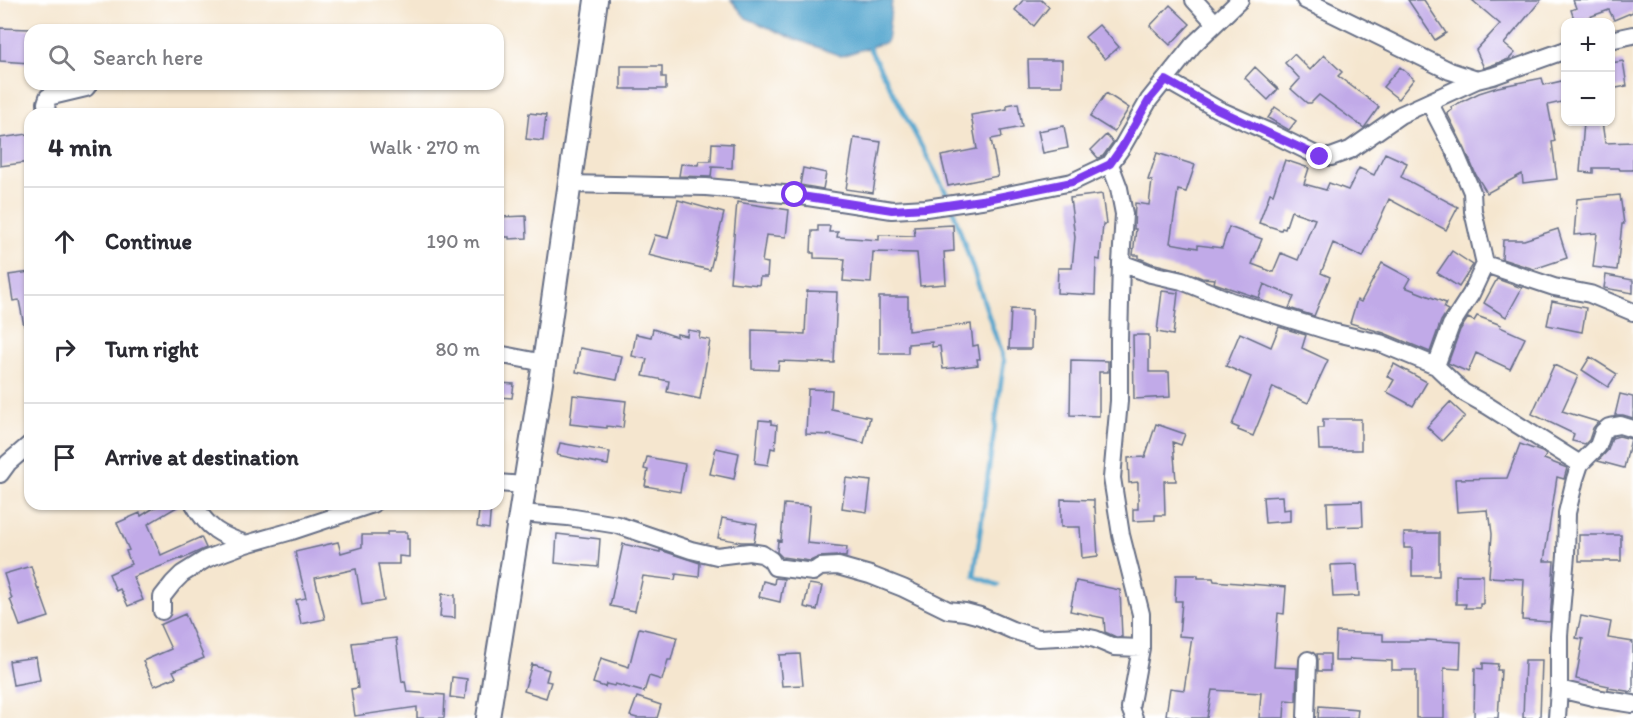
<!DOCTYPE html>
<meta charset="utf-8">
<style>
:root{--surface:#fff;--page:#f2f2f3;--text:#2b2b33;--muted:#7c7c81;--line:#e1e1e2}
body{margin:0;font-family:Itim,sans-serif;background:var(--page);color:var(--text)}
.controls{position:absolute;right:18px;top:18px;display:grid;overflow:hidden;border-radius:12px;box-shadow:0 2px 4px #0004}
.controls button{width:54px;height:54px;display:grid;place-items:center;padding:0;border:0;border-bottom:2px solid var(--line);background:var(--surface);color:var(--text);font:30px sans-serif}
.stop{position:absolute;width:18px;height:18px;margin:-14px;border:4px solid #7c3aed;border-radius:50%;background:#fff}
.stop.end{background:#7c3aed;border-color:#fff;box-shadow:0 2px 6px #0008}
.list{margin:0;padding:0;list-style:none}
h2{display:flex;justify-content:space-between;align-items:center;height:78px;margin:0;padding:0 24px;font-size:26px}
h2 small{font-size:20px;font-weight:400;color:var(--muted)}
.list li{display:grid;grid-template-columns:39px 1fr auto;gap:18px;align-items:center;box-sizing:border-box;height:108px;padding:0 24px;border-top:2px solid var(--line)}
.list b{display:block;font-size:22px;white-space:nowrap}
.list em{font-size:20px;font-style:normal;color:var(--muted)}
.icon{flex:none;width:33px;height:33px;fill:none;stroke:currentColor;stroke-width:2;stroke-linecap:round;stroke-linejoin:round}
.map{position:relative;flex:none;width:1633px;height:718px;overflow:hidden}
.search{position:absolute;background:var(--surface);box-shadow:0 2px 4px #0004;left:24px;top:24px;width:480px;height:66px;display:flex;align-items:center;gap:15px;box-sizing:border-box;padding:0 21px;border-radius:18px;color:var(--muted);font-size:22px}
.panel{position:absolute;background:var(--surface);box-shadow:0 2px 4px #0004;left:24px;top:108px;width:480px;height:402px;border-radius:18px}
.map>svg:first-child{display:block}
</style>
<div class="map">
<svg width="1633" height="718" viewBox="0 0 1633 718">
<rect width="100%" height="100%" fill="#fff"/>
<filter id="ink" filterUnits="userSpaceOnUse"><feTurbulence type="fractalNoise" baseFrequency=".0167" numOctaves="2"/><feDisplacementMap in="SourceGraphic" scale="12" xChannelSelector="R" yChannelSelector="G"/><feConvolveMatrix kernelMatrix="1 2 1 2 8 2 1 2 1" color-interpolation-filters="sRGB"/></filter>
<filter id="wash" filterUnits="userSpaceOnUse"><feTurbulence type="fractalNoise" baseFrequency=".008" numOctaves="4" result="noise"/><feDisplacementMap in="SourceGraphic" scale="24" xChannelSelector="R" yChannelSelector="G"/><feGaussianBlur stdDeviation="1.35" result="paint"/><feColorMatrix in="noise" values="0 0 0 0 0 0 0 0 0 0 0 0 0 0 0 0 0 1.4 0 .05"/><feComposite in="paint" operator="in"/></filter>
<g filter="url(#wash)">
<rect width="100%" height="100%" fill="#f5e6cf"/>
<path fill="#51a4cd" stroke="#366a96" stroke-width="1.5" d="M731 0H892L887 42 841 56 790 37 746 18Z"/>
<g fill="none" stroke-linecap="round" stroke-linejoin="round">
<path stroke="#51a4cd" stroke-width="4.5" d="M866 42 949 198 1004 361 974 576 998 585"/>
</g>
<g id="blocks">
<path fill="#c1aae8" d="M1023 0H1041L1049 7 1034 26 1015 10Z
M1408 0H1424L1446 33 1435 40Z
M1472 0H1541L1504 44 1515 53 1509 59 1484 68 1476 50 1500 24Z
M1573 0H1633V12L1614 20 1609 10 1575 22 1571 10 1576 8Z
M1170 5 1190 24 1170 45 1150 26Z
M1099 25 1119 47 1105 59 1085 37Z
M0 28 30 29V63L0 61Z
M1294 54 1310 70 1324 55 1342 72 1338 76 1379 107 1364 128 1319 95 1311 103H1307L1291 89 1300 79 1285 63Z
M1028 60H1062V86H1029Z
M1623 61 1627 86 1611 89V63Z
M621 66H662V77H666V89H621Z
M1255 67 1278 89 1268 100 1245 78Z
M1400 67 1414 79 1398 99 1383 87Z
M1542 78 1544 85 1566 80V101L1548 105 1555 141 1552 142 1557 179 1523 183 1522 174 1487 193 1476 175 1465 149 1447 113 1452 110 1451 107 1479 93 1498 87Z
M1106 93 1129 108 1114 132 1090 117Z
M1018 103 1022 127 1001 131 1002 137 991 139 998 176 948 186 941 156 977 149 971 115 1007 109V105Z
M1275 107 1296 121 1289 130 1268 118Z
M529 113 546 115 543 141 526 139Z
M1584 122H1602L1605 143 1633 142V170H1620L1619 168H1593V173L1580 172Z
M1064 126 1068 148 1043 153 1038 131Z
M28 134 30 162 0 166V138Z
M1106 135 1113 142 1103 156 1098 158 1091 150Z
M854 138 881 142 873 193 846 189Z
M712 143 733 144 732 168 712 167 711 177 679 176 681 164 698 165 699 161H711Z
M1157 153 1195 165 1186 192 1178 190 1170 243 1198 248V245L1222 248 1229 227 1262 239 1252 264 1273 272 1281 253 1298 260 1315 219 1291 211 1285 229 1282 228 1281 230 1259 223 1270 193 1273 194 1285 160 1309 168 1304 184 1326 190 1329 183 1348 190 1359 168 1374 175 1385 153 1407 163 1401 177 1458 207 1446 230 1389 199 1363 257 1333 243 1321 273 1330 277 1314 316 1289 308 1294 297 1264 284 1259 298 1214 283 1215 279 1202 278 1184 271 1151 263 1139 258V255H1133L1136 229H1134L1135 203 1149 205 1152 181 1148 180Z
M803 168 826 173 823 189 800 185Z
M1102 194 1106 224H1103L1100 260 1096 259 1095 295 1057 293 1058 268H1072L1075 237 1070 198Z
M1620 195 1624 224H1622L1617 270 1593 267 1597 233 1574 235 1577 199Z
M678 200 724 213 710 270 648 255 655 235 668 238Z
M737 202 789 210 786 237 766 235 762 262 768 263 767 277H760L759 285 730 282Z
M526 216 527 238 509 239V237H498V217Z
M953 225 954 251 944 252 946 284 920 286 917 253 873 252 871 283 843 281 845 259 814 258V253H811L812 231H818V226H830L829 232H838L837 237 879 240V235L915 236 914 227Z
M1558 229 1567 258 1534 269 1502 259 1503 240H1524Z
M1452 251 1473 265 1459 287 1437 273Z
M1382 263 1410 278 1405 287 1446 303 1444 308 1448 310 1441 321 1430 352 1384 333 1350 323 1357 300 1361 302Z
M30 272V326H24L19 300 13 301 9 275Z
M1606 275 1633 280V293L1604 288Z
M1497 279 1522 288 1506 317 1484 303Z
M807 291 837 292 834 363 779 361 778 370 752 369V330L779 331V333L805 334Z
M1162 291 1178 293 1173 335 1157 332Z
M879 297H908V331L971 324 973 346 978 345 980 359H977L978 365 943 369 940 346 932 347V342L908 344V353H879Z
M1552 301 1586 308 1582 332 1547 325Z
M1011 309 1032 310 1031 349H1009Z
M1477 316 1501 325 1500 327 1525 338 1510 369 1476 353 1468 372 1448 363 1460 330 1468 318 1474 321Z
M1279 327 1306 335 1302 348 1328 360 1308 403 1273 387 1253 436 1238 430 1239 428 1232 425 1251 377 1226 366 1240 333 1271 347Z
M653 329 677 337V334L687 336 688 330 700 332 699 338 710 340 700 399 667 392 669 381 643 376 647 359 632 356 636 334 651 337Z
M1133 335H1149V372H1169L1170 397 1134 399Z
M580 348 622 356 617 380 576 372Z
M1590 357 1617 374 1608 387 1582 370Z
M1071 360 1108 361V372H1099V416L1070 415Z
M1394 364 1427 382 1413 406 1387 392 1394 380 1387 376Z
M1554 365 1578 376 1562 411 1598 422 1593 428 1589 440 1585 444 1572 441 1574 434 1532 414Z
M498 383 514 384 512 398 498 397Z
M808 389 832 390 831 409 870 417 864 443 831 435 806 434Z
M1620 394 1633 397V418L1623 415H1615Z
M573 395 626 401 623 428 607 426V428L570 424Z
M1450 402 1465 416 1442 441 1427 427Z
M1323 419H1361V450H1319L1318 428H1323Z
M759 420 771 421V424L777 425 775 449 771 448 768 465 755 463Z
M1156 424 1185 434 1181 445 1173 442 1176 481H1164L1165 515H1155V520L1133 521V509H1138V482L1129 483 1128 458 1145 457Z
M1619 436 1631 439 1624 468 1598 461 1608 450 1612 438Z
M560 443 610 452 608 465 557 455Z
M1520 444 1542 452 1546 455 1544 459 1567 468 1564 479 1557 477 1544 561H1554L1550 622 1522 620 1524 579 1489 577 1492 534 1490 518H1488L1487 510 1457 512 1455 479 1507 478Z
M716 448 739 453 734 479 710 474Z
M647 457 685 464 680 492 645 486 648 470 644 469Z
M846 478 871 481 867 512 842 508Z
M1282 496 1283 510 1290 509V521L1265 523 1263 497Z
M1061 499 1094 500V507H1095L1098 556 1082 558 1080 527H1061Z
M1362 501 1363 526 1328 527 1327 502Z
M160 504H182L148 524 161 555 201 537 206 548 182 559V558L133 577 143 600 128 606 120 589 116 591 109 574 131 564 126 551 129 550 117 523 140 513 141 516Z
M480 504H491L489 529 477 527Z
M784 504 810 506 807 543 847 547 846 557 837 556 819 557 810 561 782 557 777 552 778 540 781 541Z
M722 518 757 524 754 542H741L718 538Z
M387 532H407V539H409V557L399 556V564H378L384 601 362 605 356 569 315 578 325 619 301 624 296 600 306 598 295 552 338 542 341 553 362 547V535H387Z
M1404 533H1439V576H1412V548H1404Z
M557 534 600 539 598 567 555 563Z
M1579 535H1621V561H1579Z
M623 544 660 552V550L700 563 699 577 676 574 675 580 643 576 635 611 610 606Z
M1357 564 1359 596 1333 597 1331 565Z
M31 566 38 590 39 589 49 617 20 626 10 599H12L4 574Z
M1176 575H1198V578H1213L1214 581 1286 587 1284 614 1278 613 1274 667 1297 668 1296 701 1285 700 1284 718H1259L1261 693 1212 690 1207 718H1183L1166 715 1170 688 1184 690 1192 637 1179 636 1182 601H1175Z
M1456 575H1483V604H1480V608H1465L1466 604H1456Z
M775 578 784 579 780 602 759 597 763 581 774 584Z
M1076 581 1120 590 1122 637H1116L1105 632 1104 618 1070 611Z
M809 584 822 586 817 610 804 607Z
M442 594 455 595V618L440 617Z
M185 614 204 658 173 671 176 677 154 686 143 661 171 649 160 625Z
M1581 616 1611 622 1608 638 1633 642V692L1608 688 1609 686 1576 679 1583 639 1576 638Z
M639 628 677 637 671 660H668L662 680 649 676 644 692 615 684 614 686 606 684 605 687 593 683 601 658 629 667Z
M1336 632 1383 634V641H1426V640L1461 642 1460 669 1444 668V718H1416V670H1392V661L1350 659 1349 661H1335Z
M396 638 402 682 405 681 407 692 445 695 444 718H417V707L355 716 351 689 358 688 352 643Z
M800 654 803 685 782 686 779 655Z
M1317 654H1330V671H1318V660Z
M36 657 40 680 13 685 9 661Z
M1525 660H1542L1540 718H1523Z
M1483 663 1498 664 1497 670H1501L1498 718H1474L1475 668 1483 669Z
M532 664 549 670 546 681 551 682 546 698 524 691Z
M452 677 467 679 465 699 450 697Z
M637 697 661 705 657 718H637L630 716Z
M1319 706 1358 709 1357 718H1318Z"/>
</g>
</g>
<g filter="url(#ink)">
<use href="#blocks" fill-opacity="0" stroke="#676f86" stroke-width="1.5"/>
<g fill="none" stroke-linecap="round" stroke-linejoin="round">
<defs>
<path id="street" d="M1194 0 1215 23
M1305 0 1450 71 1477 80 1493 76 1566 50
M1610 40 1633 35
M1166 80 1217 109 1269 132 1320 157H1331L1350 150 1400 115 1477 80
M1429 102 1456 154 1472 192 1473 211 1485 264 1471 294 1451 325 1436 366
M47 114 46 103 48 97 86 88 89 84
M1110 164 1119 188 1124 214 1121 263 1119 340V401L1112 478 1121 535 1141 614V648L1130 708 1134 718
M569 184 706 187 795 195 892 210 926 208 988 199 1072 182 1110 164 1122 147 1149 100 1193 45 1240 0
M1121 263 1151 274 1182 281 1231 301 1332 332 1380 343 1436 366 1463 392 1488 406 1580 464
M1485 264 1554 287 1590 294 1633 312
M498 354 544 363
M0 474 8 463 30 444
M498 483 525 485
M194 504C208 529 220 535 246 544
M521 513 568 517 618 525 691 550 717 556 749 552 762 554 771 560 775 567 813 572 820 567 838 566 870 575 903 588 948 610 965 612 980 616 1012 630 1038 638 1080 636 1095 639 1114 647 1141 648
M162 611V597L173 583 182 574 206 559 246 544 292 531 373 504
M1559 689 1601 699 1633 704
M1306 718 1308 660
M1557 718 1559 689V635L1566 555 1567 513 1575 479 1580 464 1598 446 1603 432 1609 427 1620 425 1633 429"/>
<path id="secondary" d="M488 718 544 363 596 0"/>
</defs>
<use href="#street" stroke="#676f86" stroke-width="20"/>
<use href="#secondary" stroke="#676f86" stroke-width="26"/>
<use href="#street" stroke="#fff" stroke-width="16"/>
<use href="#secondary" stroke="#fff" stroke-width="22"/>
</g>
</g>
<g fill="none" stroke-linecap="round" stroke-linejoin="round" filter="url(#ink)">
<path stroke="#7c3aed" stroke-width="8" d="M795 195 892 210 926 208 988 199 1072 182 1110 164 1122 147 1149 100 1166 80 1217 109 1320 157"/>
</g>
</svg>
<div class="controls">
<button>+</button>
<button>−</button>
</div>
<div class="stop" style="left:795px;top:195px"></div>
<div class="stop end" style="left:1320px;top:157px"></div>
<div class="search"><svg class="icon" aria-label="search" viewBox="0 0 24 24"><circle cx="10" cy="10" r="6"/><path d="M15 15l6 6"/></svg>Search here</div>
<section class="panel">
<h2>4 min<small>Walk · 270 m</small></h2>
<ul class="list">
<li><svg class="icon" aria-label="ahead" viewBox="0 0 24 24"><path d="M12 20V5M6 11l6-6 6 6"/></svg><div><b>Continue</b></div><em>190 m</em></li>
<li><svg class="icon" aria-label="right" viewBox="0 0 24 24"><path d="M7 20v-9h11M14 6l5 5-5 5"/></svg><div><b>Turn right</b></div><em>80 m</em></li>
<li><svg class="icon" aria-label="arrive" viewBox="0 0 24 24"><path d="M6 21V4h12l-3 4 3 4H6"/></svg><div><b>Arrive at destination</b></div></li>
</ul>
</section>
</div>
